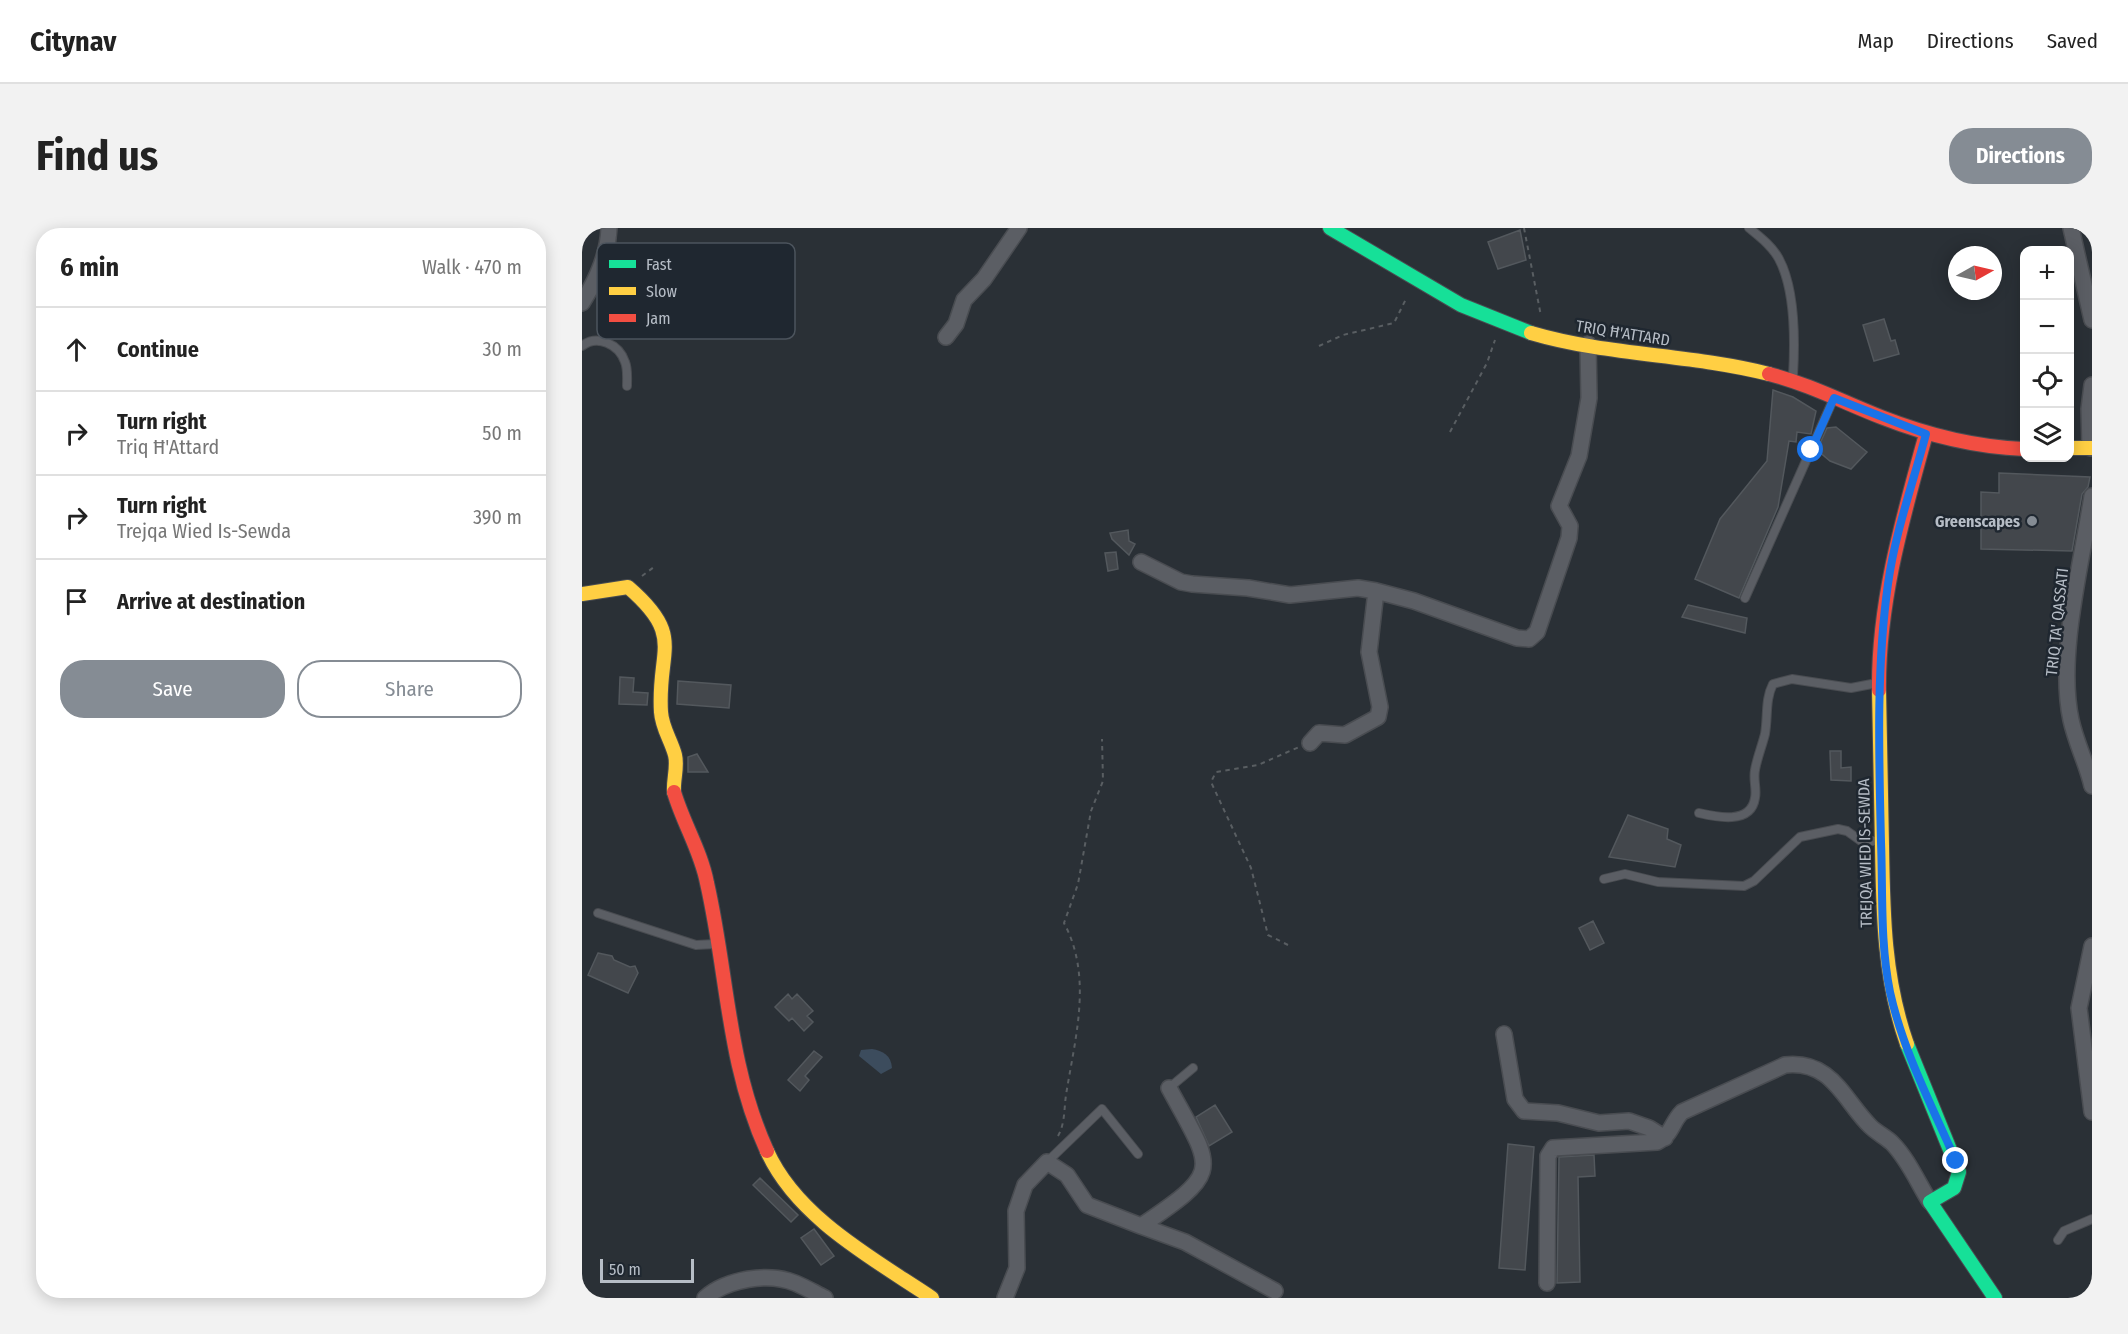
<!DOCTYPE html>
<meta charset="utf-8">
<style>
:root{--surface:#fff;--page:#f2f2f2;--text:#222;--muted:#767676;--line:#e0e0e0;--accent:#858c94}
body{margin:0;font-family:"Fira Sans Condensed",sans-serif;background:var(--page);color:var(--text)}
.controls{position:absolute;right:18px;top:18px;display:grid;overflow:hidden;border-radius:12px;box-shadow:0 3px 15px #0003}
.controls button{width:54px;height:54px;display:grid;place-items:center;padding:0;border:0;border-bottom:2px solid var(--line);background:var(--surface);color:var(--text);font:30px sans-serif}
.compass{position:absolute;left:1366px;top:18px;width:54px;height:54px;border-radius:50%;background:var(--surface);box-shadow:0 3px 15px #0003;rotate:82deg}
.scale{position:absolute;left:18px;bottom:15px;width:94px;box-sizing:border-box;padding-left:6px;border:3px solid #b6bdc6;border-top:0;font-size:16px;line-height:21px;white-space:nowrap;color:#b6bdc6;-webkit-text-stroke:4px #1f2730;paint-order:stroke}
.stop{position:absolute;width:18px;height:18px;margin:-14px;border:4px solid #1a73e8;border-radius:50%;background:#fff}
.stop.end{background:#1a73e8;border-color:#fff;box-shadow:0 2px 6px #0008}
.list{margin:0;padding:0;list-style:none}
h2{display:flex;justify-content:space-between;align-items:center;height:78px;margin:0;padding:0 24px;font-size:26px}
h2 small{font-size:20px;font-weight:400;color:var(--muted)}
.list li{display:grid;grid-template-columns:39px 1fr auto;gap:18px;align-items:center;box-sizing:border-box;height:84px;padding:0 24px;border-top:2px solid var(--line)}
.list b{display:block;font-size:22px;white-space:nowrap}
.list p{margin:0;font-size:20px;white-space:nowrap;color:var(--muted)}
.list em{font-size:20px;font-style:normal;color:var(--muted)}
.actions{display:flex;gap:12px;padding:18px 24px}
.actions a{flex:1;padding:14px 0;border:2px solid var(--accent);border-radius:24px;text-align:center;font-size:21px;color:var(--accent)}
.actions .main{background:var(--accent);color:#fff}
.icon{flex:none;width:33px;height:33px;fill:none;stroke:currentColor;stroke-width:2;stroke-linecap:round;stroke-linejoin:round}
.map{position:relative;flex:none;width:1510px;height:1070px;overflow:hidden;border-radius:24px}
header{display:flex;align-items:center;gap:36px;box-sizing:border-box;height:84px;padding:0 30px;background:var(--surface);border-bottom:2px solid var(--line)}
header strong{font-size:28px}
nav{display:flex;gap:33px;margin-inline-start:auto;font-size:21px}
.intro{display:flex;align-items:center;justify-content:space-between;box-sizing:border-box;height:144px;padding:0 36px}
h1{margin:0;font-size:42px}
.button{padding:15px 27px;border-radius:24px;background:var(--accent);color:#fff;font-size:21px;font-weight:700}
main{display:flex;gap:36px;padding:0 36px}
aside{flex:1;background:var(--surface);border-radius:24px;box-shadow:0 3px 15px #0003}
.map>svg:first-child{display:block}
</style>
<header>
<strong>Citynav</strong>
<nav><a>Map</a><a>Directions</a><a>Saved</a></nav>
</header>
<div class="intro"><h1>Find us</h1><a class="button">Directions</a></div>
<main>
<aside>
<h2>6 min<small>Walk · 470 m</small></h2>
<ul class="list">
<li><svg class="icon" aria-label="ahead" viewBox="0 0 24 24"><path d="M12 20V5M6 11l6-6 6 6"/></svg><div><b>Continue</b></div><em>30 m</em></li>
<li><svg class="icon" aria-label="right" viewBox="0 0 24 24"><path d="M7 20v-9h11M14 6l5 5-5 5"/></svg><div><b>Turn right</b><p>Triq Ħ'Attard</p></div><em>50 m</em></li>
<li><svg class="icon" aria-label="right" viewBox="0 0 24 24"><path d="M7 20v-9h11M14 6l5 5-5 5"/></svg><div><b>Turn right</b><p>Trejqa Wied Is-Sewda</p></div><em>390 m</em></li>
<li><svg class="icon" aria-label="arrive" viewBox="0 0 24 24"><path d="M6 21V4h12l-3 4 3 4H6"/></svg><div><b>Arrive at destination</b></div></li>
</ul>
<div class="actions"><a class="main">Save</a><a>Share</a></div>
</aside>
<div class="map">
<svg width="1510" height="1070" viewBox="0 0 1510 1070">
<rect width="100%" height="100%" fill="#2a3036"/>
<path fill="#3c4c5d" d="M290 821C301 823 309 827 310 840L299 846 277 828 279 822Z"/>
<path fill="#43474c" stroke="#53585d" stroke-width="1.5" d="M938 2 944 32 916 41 906 14Z
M1302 91 1309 113 1313 112 1317 126 1292 133 1281 97Z
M1191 162 1211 169 1234 183 1229 206 1215 204 1214 214 1207 213 1196 279 1157 370 1113 351 1138 291 1185 233Z
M1254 199 1285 224 1269 241 1248 233 1235 222 1245 200Z
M1417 245 1508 249 1506 259 1500 266 1490 323 1399 321V264L1417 265Z
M546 302 547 313 553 316 547 327 530 311 528 305Z
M534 324 536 341 526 343 523 325Z
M1106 377 1165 390 1163 405 1100 389Z
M38 449 52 450 51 464 66 465 65 477 37 476Z
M96 453 149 457 147 480 95 476Z
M1248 523H1259V540L1269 539V553L1249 552Z
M115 526 126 544H106V529Z
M1046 587 1086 601 1085 611 1099 617 1093 639 1027 629Z
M1011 693 1022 715 1008 722 997 700Z
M16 725 30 728 32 732 48 739 53 738 56 745 46 765 6 747Z
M206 766 210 771 215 766 231 783 225 788 231 794 222 803 210 790 207 793 193 779Z
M232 823 240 829 223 848 227 852 218 863 206 852Z
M633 877 650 904 627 918 614 889Z
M926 916 952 919 943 1042 917 1040Z
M1012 927 1013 948 996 949 998 1054 975 1055 977 929Z
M178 950 216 987 209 994 171 957Z
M232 1001 252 1028 239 1037 219 1010Z"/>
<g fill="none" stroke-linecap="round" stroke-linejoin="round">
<defs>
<path id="lane" d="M1167 0C1178 9 1190 18 1197 31 1213 61 1213 114 1211 148
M0 118C15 106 37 116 43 134 46 141 45 150 45 158
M1163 370 1251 172
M1117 585C1134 589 1169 597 1173 570 1175 561 1171 552 1173 542 1175 530 1180 518 1183 506 1186 489 1183 471 1191 456L1210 451 1269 460 1295 455
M1022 651 1043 646 1076 654 1162 658 1172 653 1218 609 1256 601 1265 603 1279 613H1297
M16 685 114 717 133 716
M587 860 611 840
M465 934 520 881 556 926
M1476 1012 1482 1003 1510 991"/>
<path id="street" d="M1489 0 1510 92
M0 75C14 53 26 26 27 0
M364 109 374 96 382 72 402 51 437 0
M1508 220 1507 181 1510 157
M1510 268C1500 334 1475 427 1489 492 1494 515 1505 536 1510 558
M559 334 599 354 610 356 666 360 708 367 776 360 794 363
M728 515 737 505 763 507 796 489 798 479 787 424 794 363 832 373 935 410 947 411 955 404 987 310 988 298 977 278 997 228 1007 170 1006 116
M1510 718 1497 780 1510 884
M922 806 933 871 942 883 976 885 1017 895 1047 893 1067 900 1083 910
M559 998 603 1014 693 1063
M965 1055 966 928 971 920 1075 914C1090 907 1089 895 1100 884L1203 837C1250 832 1261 871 1288 898 1295 905 1304 909 1310 915 1326 931 1336 955 1348 974
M123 1070C145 1051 186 1044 213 1055 223 1059 233 1065 243 1070
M423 1070 435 1040 434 983 443 957 465 934 485 947 505 977 559 998C642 942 632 943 587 860"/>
<path id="fast" d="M748 0 879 77 949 105
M1325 816 1377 944 1372 960 1348 974 1413 1070"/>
<path id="slow" d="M949 105C1027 128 1109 126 1187 146
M1488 220H1510
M0 366 46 359C104 409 75 421 79 484 80 500 89 512 93 527 96 539 91 552 92 564
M1297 462C1298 514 1299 566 1300 618 1301 686 1302 751 1325 816
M185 923C215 990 292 1031 350 1070"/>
<path id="jam" d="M1187 146C1226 156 1261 174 1299 189 1345 207 1392 219 1442 221
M1297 462C1296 374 1321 289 1344 206
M92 564C101 595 119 623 125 655 146 747 145 835 185 923"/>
</defs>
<use href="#lane" stroke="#494c51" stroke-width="10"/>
<use href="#street" stroke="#494c51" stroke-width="18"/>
<use href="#fast" stroke="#494c51" stroke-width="16"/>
<use href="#slow" stroke="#494c51" stroke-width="16"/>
<use href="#jam" stroke="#494c51" stroke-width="16"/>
<path stroke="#595e62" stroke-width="2" stroke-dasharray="4.5 4.5" stroke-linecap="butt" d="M942 0 959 88
M737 118 761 107 812 95 825 69
M868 204 905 135 913 112
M60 348 72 339
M706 717 686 707 669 640 629 554 634 544 676 537 717 519
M476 908C483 896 482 881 484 867 493 810 511 749 482 695L496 656 509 583 521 553 520 511"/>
<use href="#lane" stroke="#5b5e64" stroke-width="8"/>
<use href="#street" stroke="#5b5e64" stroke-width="15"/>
<use href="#fast" stroke="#16e098" stroke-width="14"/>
<use href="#slow" stroke="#ffcf43" stroke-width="14"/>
<use href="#jam" stroke="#f24e42" stroke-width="14"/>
</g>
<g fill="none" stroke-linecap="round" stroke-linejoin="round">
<path stroke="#1a73e8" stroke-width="8" d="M1229 222 1252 170 1344 206C1331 255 1313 305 1306 356 1294 441 1297 528 1299 614 1301 664 1298 715 1308 764 1321 823 1350 878 1374 933"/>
</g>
<circle fill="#858c94" stroke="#1f2730" stroke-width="2" cx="1450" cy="293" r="6"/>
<g text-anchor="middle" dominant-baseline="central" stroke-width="5" stroke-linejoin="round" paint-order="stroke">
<g font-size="16" fill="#b6bdc6" stroke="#1f2730">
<text transform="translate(1041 105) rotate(9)">TRIQ Ħ'ATTARD</text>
<text transform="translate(1475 394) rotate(-84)">TRIQ TA' QASSATI</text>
<text transform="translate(1283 625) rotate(-91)">TREJQA WIED IS-SEWDA</text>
</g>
<g font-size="16" font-weight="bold" fill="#b6bdc6" stroke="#1f2730" text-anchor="end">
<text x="1438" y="293">Greenscapes</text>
</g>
</g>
<rect x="15" y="15" width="198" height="96" rx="9" fill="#1f2730" stroke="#4c545d" stroke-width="1.5"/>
<rect x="27" y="32" width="27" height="8" fill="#16e098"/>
<rect x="27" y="59" width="27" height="8" fill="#ffcf43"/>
<rect x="27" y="86" width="27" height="8" fill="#f24e42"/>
<g font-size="16" fill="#b6bdc6">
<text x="64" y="42">Fast</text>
<text x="64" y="69">Slow</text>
<text x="64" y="96">Jam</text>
</g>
</svg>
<div class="controls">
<button>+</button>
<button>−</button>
<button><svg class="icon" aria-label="locate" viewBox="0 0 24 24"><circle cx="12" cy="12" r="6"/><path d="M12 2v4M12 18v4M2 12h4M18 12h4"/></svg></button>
<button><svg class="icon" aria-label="layers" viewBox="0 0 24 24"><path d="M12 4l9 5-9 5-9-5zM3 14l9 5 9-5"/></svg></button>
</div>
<svg class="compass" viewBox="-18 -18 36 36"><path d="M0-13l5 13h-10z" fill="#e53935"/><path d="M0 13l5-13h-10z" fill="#767676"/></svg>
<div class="scale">50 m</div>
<div class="stop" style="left:1229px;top:222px"></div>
<div class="stop end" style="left:1374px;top:933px"></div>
</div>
</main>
